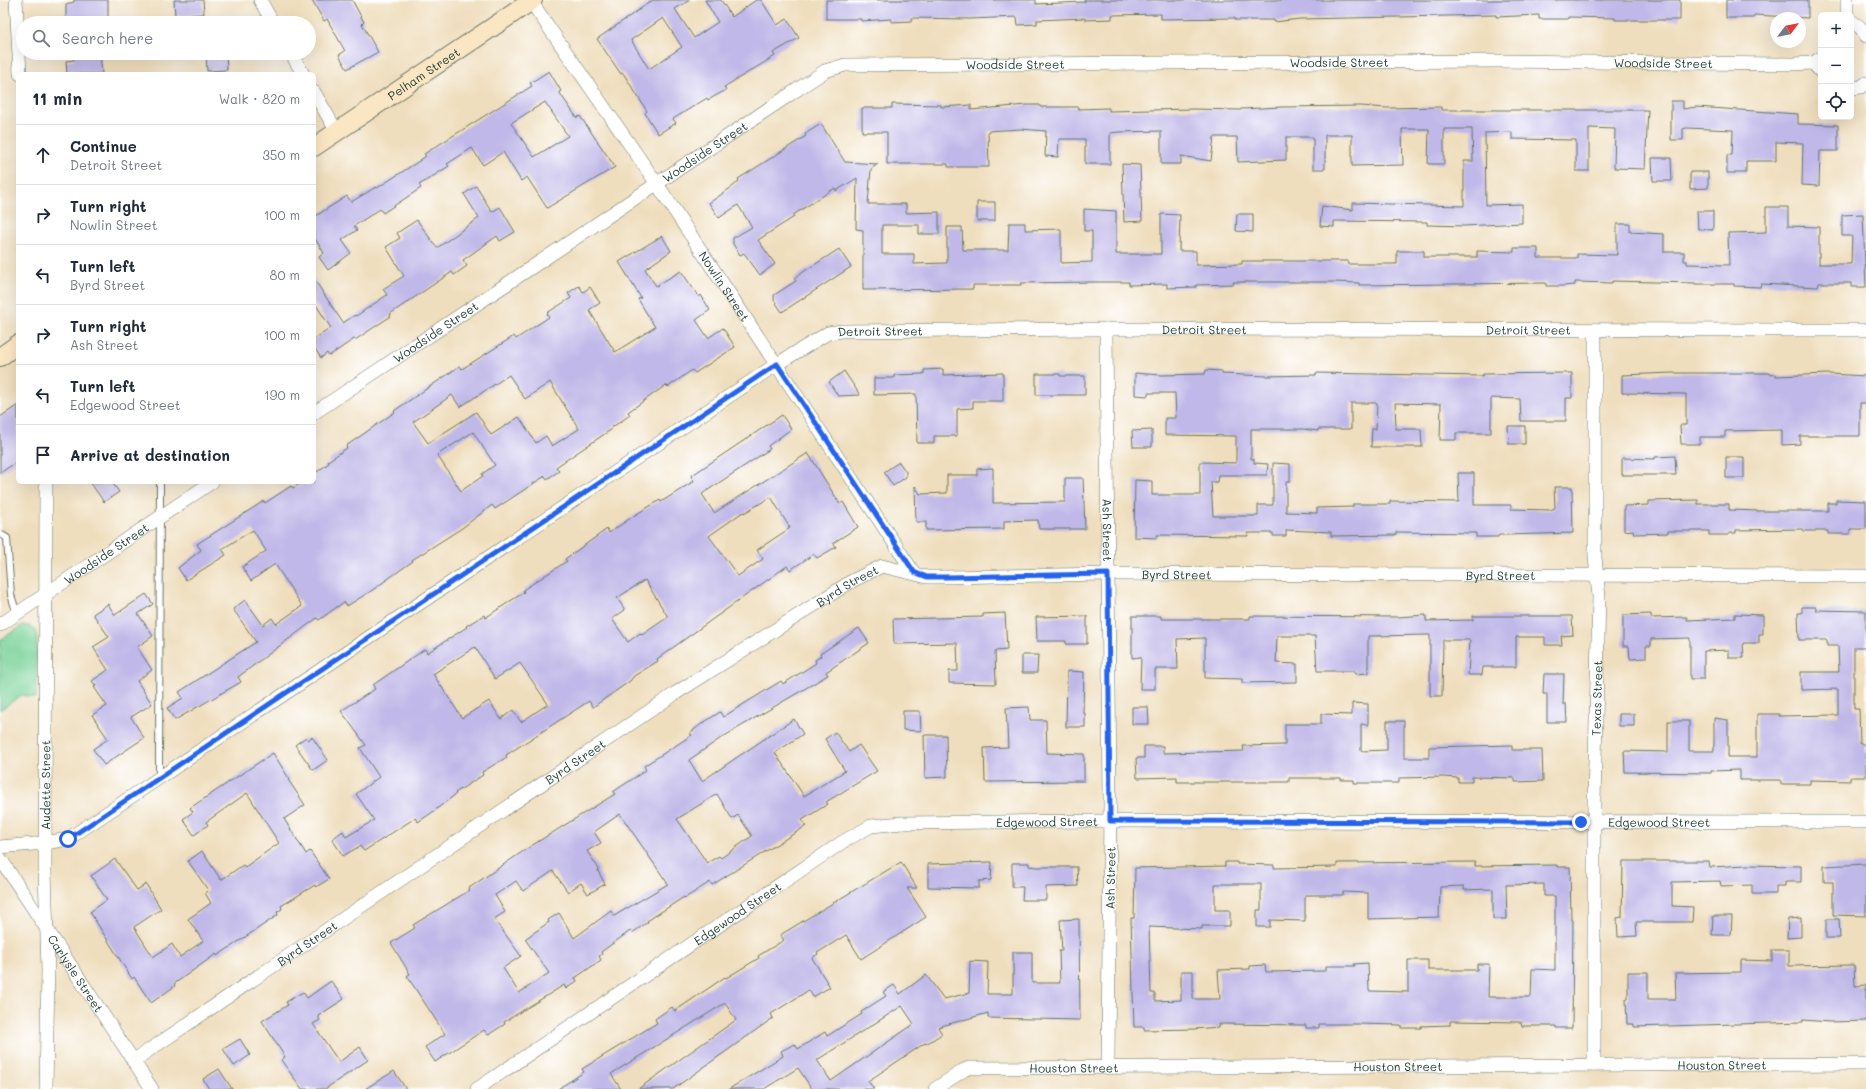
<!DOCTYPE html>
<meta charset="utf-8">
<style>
:root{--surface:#fff;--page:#f2f2f3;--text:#1f2937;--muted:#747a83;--line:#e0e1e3}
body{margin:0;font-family:Mali,sans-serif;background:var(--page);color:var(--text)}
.controls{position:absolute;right:12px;top:12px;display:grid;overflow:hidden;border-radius:6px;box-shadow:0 4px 16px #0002}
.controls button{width:36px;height:36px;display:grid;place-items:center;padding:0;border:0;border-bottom:1px solid var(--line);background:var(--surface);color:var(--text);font:20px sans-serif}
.compass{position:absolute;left:1770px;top:12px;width:36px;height:36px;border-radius:50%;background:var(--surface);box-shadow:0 4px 16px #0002;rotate:58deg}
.stop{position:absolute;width:12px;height:12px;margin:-9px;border:3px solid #2563eb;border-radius:50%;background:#fff}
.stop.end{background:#2563eb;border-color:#fff;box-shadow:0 1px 4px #0008}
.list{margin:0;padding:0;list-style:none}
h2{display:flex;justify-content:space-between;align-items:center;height:52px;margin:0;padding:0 16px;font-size:17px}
h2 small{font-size:13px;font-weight:400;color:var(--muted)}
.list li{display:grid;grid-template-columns:26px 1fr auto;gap:12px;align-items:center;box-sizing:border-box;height:60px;padding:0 16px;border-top:1px solid var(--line)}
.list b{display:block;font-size:15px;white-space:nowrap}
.list p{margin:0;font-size:13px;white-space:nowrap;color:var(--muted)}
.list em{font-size:13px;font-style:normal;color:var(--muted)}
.icon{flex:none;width:22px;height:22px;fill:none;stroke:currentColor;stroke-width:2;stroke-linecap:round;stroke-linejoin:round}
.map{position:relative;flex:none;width:1866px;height:1089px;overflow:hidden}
.search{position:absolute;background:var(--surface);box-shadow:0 4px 16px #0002;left:16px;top:16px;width:300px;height:44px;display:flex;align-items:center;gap:10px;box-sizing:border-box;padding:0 14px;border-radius:22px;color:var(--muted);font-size:15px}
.panel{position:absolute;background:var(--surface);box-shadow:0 4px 16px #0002;left:16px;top:72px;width:300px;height:412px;border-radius:6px}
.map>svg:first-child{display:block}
</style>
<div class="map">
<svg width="1866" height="1089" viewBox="0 0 1866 1089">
<rect width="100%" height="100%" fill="#fff"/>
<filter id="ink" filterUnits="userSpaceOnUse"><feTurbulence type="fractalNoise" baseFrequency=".025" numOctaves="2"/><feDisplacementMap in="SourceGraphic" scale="8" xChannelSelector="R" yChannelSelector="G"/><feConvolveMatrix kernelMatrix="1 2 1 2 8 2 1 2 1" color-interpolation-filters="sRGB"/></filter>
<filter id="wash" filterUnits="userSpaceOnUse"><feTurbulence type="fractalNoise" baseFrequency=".012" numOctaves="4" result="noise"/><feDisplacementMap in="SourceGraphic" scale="16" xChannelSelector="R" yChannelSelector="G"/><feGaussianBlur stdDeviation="0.9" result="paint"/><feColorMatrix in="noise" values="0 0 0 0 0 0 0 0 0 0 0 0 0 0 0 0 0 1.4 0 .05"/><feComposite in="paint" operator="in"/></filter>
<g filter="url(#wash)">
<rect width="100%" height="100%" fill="#efdebd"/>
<path fill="#78d197" stroke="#4c8766" d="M23 625C31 626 35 627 37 635L36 698 22 695 0 710V640Z"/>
<g id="blocks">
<path fill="#bfb8e8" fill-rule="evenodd" d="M74 0H108V18L66 21V4L74 2Z
M174 0H203L204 14 175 16Z
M312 0H352L364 22 362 24 378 52 347 69 339 55 345 51 327 19 324 21Z
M653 0H690L675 9 694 38 718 22 705 0H721L732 17 756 0H761L777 25 787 19 799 38 773 53 775 56 724 87 726 90 708 100 707 98 673 119 676 123 658 134 645 113 647 111 623 73 621 74 597 39ZM663 18 682 47 649 69 631 40Z
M826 0H1036V4L1085 2 1084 0H1680V20H1615V18L1568 17V19H1539V15L1496 17V15L1300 19 1274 22V20H1235V18L1161 19V14L1112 15V19L1085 20V18L1037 20V24L1018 25 1017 17 970 19 912 18V21L891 22V19L861 21V19H826Z
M1726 0H1808V18L1754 15V18H1726Z
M73 53H100L102 74H67L66 61 74 60Z
M206 53H226L227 70 207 71Z
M549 71 561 91 559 92 577 118 580 116 615 167 547 208 527 177 521 181 503 152 483 165 472 148 447 164 449 166 419 185 421 188 383 213 380 209 354 226 357 230 342 240 351 253 328 270 319 257 324 253 314 237V217L347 196 351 202 376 187 377 188 419 161 426 156 424 154 532 86 530 83ZM545 102 568 136 534 157 511 123Z
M1671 101H1683V109L1696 107 1798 114V124L1838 125V151H1820L1819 186 1802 185 1803 143 1776 142V161H1746V173H1727V155H1732L1733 130 1686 128 1683 129V140H1671Z
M892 104 941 105V107L971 105V110L1026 105H1040V107H1078V109L1109 108V111L1193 109 1241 110V109L1282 107 1361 106 1386 108 1441 107V110H1648L1645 169 1614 168 1615 129 1589 128V171H1576V140L1512 139V132L1485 133 1486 205 1522 204V223L1464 226 1427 225V222L1334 221V227L1320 226 1322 206 1353 210V203L1464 206V161H1473L1472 129H1444V164H1428L1429 129H1402L1403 165 1352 166V135H1325V169H1313V137H1286V160L1238 162 1237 137H1214L1211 161 1181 156V164H1161V131L1119 132 1110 133V164H1085V139H1059L1058 157 1045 156 1046 131 1021 129 988 131 989 167H948V164H887V132H862V108H892Z
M821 124 845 162 878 164 871 169 868 204H906V213L939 212V234H919V225H882V254H914V264L947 263V227H962L963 250H1008L1009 223H1025V230L1061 229V263L1092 262V231H1084V209L1116 211V254H1161V214L1180 215 1179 251H1196V265L1242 264V261H1348V264H1397V251H1424V257H1477V251L1514 252V248H1538V258H1577V254L1617 255V224H1630V232L1664 234V252H1684V261H1687V264L1729 265 1728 233 1766 232V207H1788V226L1819 227V264H1851L1852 236H1842V215L1863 214 1866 287H1851V283H1819L1818 287 1761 284 1760 287 1734 286V284H1695V283L1612 281V283L1575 282V285L1562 286H1546V283L1359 285V283L1335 282H1233L1234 284 1196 285V287L1167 288V284L1129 285V282H1092L1021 283V285H973V289L863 290V230L856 229 857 178 836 191 835 188 793 215 794 217 758 240 775 264 760 275 744 253 740 255 733 244V238L752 227 738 205 719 218 709 203 732 187 739 181 738 179 806 136 805 134Z
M1652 158H1671L1672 181H1653Z
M1122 164 1140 165 1142 221 1124 222Z
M1690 172H1708V188L1690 189Z
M476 186 492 212 500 207 515 232 500 241 497 236 463 260 467 266 454 275 452 272 390 314 391 316 355 340 354 339 329 356 327 353 321 358 314 347V339L331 328 314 302V279L343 323 355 315 356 316 387 295 383 289 404 276 386 247 400 238 397 233 417 220 437 248 479 218 464 194Z
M977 202H995V221H977Z
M1697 211H1713V230L1698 229Z
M1237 214H1253V232L1236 231Z
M662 236 671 251 645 269 656 286 681 271 699 297 701 295 710 310 696 320 708 338 723 328 735 347 695 373 692 370 668 387 666 385 628 412 630 415 611 428 612 429 556 467 559 471 547 479 545 476 495 509 492 505 462 528 412 560 413 561 371 591 347 606 344 602 319 620 317 618 238 677 241 682 175 720 167 708 183 698 179 692 256 642 233 609 245 600 263 625 272 618 276 624 302 606 275 564 251 581 242 567 266 551 253 530 222 549 226 555 186 580 178 568 201 550 197 544 264 501 265 503 291 486 293 488 302 482H314V474L329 463 328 461 347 448 346 446 395 412 394 411 460 366 462 369 514 336 516 339 549 317 547 313 571 298 568 293 579 286 583 292 590 287 600 303 589 310 615 352 655 327 638 299 641 298 619 262ZM509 375 525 399 550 382 579 429 552 446 546 436 536 443 519 417 491 435 476 412 428 443 413 422 452 395 460 407ZM473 432 495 465 482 474 483 476 461 491 437 455Z
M839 249 851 267 782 312 774 300V295L796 281 794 278Z
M943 369V375L1003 373V401H973V408L957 409V436H934V443H917L916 394 874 395V378H894V375L924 374V370Z
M1206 370 1222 371V374L1267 376 1316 375V373L1482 376 1483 374 1572 373V398H1566V421H1521L1520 399 1491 398V433H1456V440H1440L1441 404 1395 403 1396 429H1421L1422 447H1371L1372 429H1376L1377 403H1351V429H1318V431L1303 429H1251V459H1254V463L1268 464 1267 475H1218L1217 482H1211L1213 516H1258V505H1273V463L1290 464V482H1286V512L1317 513V508L1353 507V504H1390V501L1459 502 1458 473H1474V505H1511V509L1550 510 1555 508 1554 487H1572L1573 533 1506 535H1499L1498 537H1476V533L1396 532V535L1331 536V532L1286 530V536H1273V533H1248V536L1157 535V538L1134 537 1135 480 1152 481V495H1200V462L1236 463V436L1165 435V418H1176L1175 393H1148V396L1135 395V373L1161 375 1205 374Z
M844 371 860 395 838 396 829 382Z
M1672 373H1769L1770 375 1776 374V376L1829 374 1866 376V403H1860V436H1800V444L1782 445V430L1725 431V437H1700V444H1681L1680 425H1686V394L1622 393V375Z
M1036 374H1060V376H1085V395H1036Z
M18 405V461L0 473V417Z
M782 415 791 429 768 446 770 449 702 494 714 513 808 453 840 504 843 502 858 527 833 543 836 547 817 558 814 554 790 570 787 566 657 659 658 661 634 676 630 681 593 707 589 701 506 755 507 757 482 772 483 775 455 793 456 794 430 814 418 822 415 818 364 851 360 846 343 856 332 839 343 831 346 837 374 820 356 794 379 777 360 748 366 745 341 711 375 689 373 685 415 656 425 649 427 653 467 627 466 626 484 615 485 618 524 592 523 590 567 561 565 559 607 529 609 533 635 515 660 500 661 502 694 481 691 476ZM771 497 790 528 757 550 763 559 738 576 709 536 743 512 744 513ZM645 580 668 617 642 635 640 633 628 642 612 619 625 610 617 598ZM475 647 495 679 520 663 548 704 521 722 513 710 501 719 489 701 462 718 433 674Z
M1508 426H1525V444H1509Z
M1152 430V447H1133L1132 431Z
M1675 456 1676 475H1622V458L1655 459V457Z
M1726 457H1744V478H1726Z
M899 462 906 472V477L893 486 884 472Z
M993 468V503L1065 502V478H1083L1085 529H1039L1038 520 1004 521V529L926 530V522H916L915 486 920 494 947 493V475H977V469Z
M90 482H112L119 492 104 502Z
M1698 500V504H1729V510L1760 511H1828V503H1836V500L1866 501V529H1850V534H1828V531H1804L1803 529 1736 530V533H1729V535H1709V531H1668V533L1634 534 1633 530 1624 531V506L1649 505V501Z
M146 594 153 604 138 614 153 636 137 647 152 670 137 681 152 704 131 717 144 738 104 765 93 749 108 739 92 715 107 706 94 687 96 686 92 681 108 670 93 647 109 637 93 614 108 604 115 615Z
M1802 607H1816V610L1866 611V647H1854V709H1859L1860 744H1866V777H1850V781L1810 780V784H1781V780H1740V770L1711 771V773L1625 772 1624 751 1668 752V721H1689V751H1714V718L1728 720V757H1757V714H1779V716L1838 715V689L1801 690V672H1839L1838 646H1827V640H1799L1798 613H1802Z
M1005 613 1007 650 995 651 996 684 949 683V671H958L957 643 894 644 893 619 983 617V614Z
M1651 614V618L1687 617V620L1735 618V614L1763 615V634H1759V643H1743L1744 658H1729V650L1704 651V679H1690V638L1651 639V646H1646V658L1630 659 1629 646H1623V615Z
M1426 615V621L1473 620V616H1572L1573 635 1561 636 1562 645H1545V637H1516V667H1483L1482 675H1468L1470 640H1443L1442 696H1430V635L1368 636V673L1355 674V671H1317L1315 636H1277L1276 663 1297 664V682L1242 683V679L1205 678V638L1177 639 1178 669H1155V689H1140L1141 657 1132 658V616H1161V619H1250V616L1398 617Z
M1087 616V644H1066V641H1037L1036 617Z
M859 628 869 643 826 672 828 675 721 738 689 760 702 781 794 719 803 734 775 753 804 796 845 771 825 739 835 732 849 752 859 745 877 771 826 802 828 804 802 820 806 826 712 885 710 882 685 898 684 897 647 921 648 922 632 933 630 931 601 952 602 954 599 956 601 960 575 978 577 981 566 989 564 985 504 1022 505 1024 488 1035 484 1030 435 1062 425 1047 445 1034 407 976 410 974 391 943 415 928 413 925 470 890 469 888 531 846 615 794 613 792 646 770 644 766 692 735 690 733 700 725 720 712 723 717 781 681 783 684 816 663 815 660 821 656 820 654ZM717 794 732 819 738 815 752 836 721 858 719 856 707 863 677 819ZM620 814 668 884 614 916 611 911 574 938 559 913 548 920 549 922 525 939 549 973 519 993 503 968 521 956 494 919 505 912 495 895 516 881 523 891 553 871 568 892 581 883 588 894 605 884 598 871 599 869 587 851 601 843 594 832Z
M1022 655H1038L1037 673H1022Z
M1067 671 1084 672 1083 713H1085V727H1066Z
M1544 674H1564L1563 704H1566L1567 722H1547V694H1543Z
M1352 703 1368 704V725L1361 724V751L1387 750V721H1404V758H1429V747L1512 745V750H1542L1543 781 1515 782V778L1472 777V782H1458V778L1443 777 1399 778V783H1354V780H1341V778H1289V782H1177V777L1137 778 1136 758H1144V746H1163V753L1244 751 1243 746 1285 745V724H1321V714L1352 715Z
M1029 707 1030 720H1046L1047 753 1084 754V781L985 782 984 748 1008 747 1006 708Z
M1132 707H1148L1149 724H1132Z
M903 711H920L921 731 903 730Z
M1619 714H1634V726H1619Z
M924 735H946L947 777 925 778Z
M306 737 308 740 312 737 328 760 313 770 295 745Z
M273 753 290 780 289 781 305 805 284 819 306 854 310 851 329 879 316 887 315 885 281 906 282 909 277 912 278 915 217 956 216 954 174 984 175 986 151 1003 134 977 132 979 90 912 107 900 91 876 115 859 137 890 146 884 161 909 134 927 153 957 172 944 180 957 203 941 188 919 211 903 205 893 208 890 188 861 202 851 221 880 243 865 245 867 279 843 247 793 206 822 208 825 194 835 183 819 193 812 190 808Z
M1623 861H1709L1710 867 1747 865 1801 866V882H1785V886H1776V894H1752V885L1721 886 1720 881 1672 882V906L1693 907 1692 922H1636L1637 936 1618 937 1617 918 1622 917Z
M901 862 917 888H907L926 917 861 959 846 935 817 953 818 954 812 958 830 987 813 997 809 990 771 1014 773 1018 673 1089H638L736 1020 725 1003 611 1074 621 1089H558L584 1072 582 1069 657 1023 655 1019 672 1007 675 1011 725 977 726 978 759 958 758 956 784 940 780 935Z
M992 862 991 880 979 881V888L928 887V864Z
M1225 862H1237V864L1274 865V868L1337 867V863L1475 862V866L1557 865V867H1570L1571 920H1573L1572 1028H1556V1026H1522L1521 1022 1450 1021V1025L1421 1026V1028H1401V1025L1358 1024H1319V1028H1306V1025L1219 1024V1027L1194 1029 1144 1030V1027H1134L1131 918H1134L1135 868 1225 866ZM1215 884H1261V910H1257V927H1270V920L1305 921V895H1343V892L1368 893V919L1439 917 1440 887 1464 886V890L1493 889V919H1507L1506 885 1544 884V896H1555V970L1532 969 1531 997H1488L1489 964H1477V970H1428V960H1408V992L1369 991 1368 963 1354 964 1355 966H1326V971L1266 972 1265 965 1250 966V969L1218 970 1220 999H1193V971H1181V1000L1155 1001V993H1151L1149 927 1202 929V926H1230V910H1215Z
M1012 863H1029V866L1036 867H1077L1078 886 1046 887V900H1022L1023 887H1012Z
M1866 864V916L1833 915V882H1824V866Z
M1713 916H1732L1731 935H1712Z
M1801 918V937L1787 938 1788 919Z
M1079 919 1080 1020 988 1018V1013L938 1027 942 1034 926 1044 925 1043 868 1081 874 1089H812L798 1068 764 1089H729L783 1056 781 1051 795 1044 798 1049 825 1032 827 1036 862 1014 861 1012 886 996 883 992 894 985 900 994 926 975 944 999 969 993 970 961 988 962 987 994H1013V952H1032V983H1060L1059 951H1062L1060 920ZM902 1006 914 1024 831 1081 817 1060Z
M1826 919H1839L1840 938H1826Z
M1772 950H1789V966L1854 965 1855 986 1866 985V1021L1830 1022 1803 1020V1022L1634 1027V1024H1627L1626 999H1628V972H1648V999H1676L1675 973 1741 972V960L1772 961Z
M331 981 344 999 318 1016 320 1020 313 1024 339 1062 360 1047 368 1060 325 1089H302L281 1060 285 1057 262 1021 288 1005 286 1002 303 992 307 998Z
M240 1039 250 1055 234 1066 223 1049Z
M219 1069 232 1089H209L203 1079Z
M394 1071 406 1089H365Z"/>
</g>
</g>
<g filter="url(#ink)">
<use href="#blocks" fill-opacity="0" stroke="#687564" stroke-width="1"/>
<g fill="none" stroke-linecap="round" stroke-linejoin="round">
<defs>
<path id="lane" d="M0 534 7 538 11 595 17 614
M159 778 160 482"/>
<g id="street">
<path d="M16 0 20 74"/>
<path d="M260 0 273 23"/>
<path id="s1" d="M530 0 657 184 914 573"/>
<path d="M1847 15V0"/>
<path d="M1851 21 1860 27 1866 36"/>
<path d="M291 53 303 74"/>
<path d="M1813 63 1821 72"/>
<path d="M1851 88 1861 87 1866 83"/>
<path d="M314 92 337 132"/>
<path id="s2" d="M1106 329 1110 802 1108 1066"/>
<path id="s3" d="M314 413 825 71 845 65 1496 61 1793 64 1813 63 1821 58"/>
<path id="s4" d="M0 625 212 482"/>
<path id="s5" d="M0 847 45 843 68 839 777 364 828 333 842 331 1096 329 1866 330"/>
<path id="s6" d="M0 858 152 1089"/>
<path id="s7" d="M133 1061 676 693 852 581 882 566 927 577H948L1108 574 1866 576"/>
<path id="s8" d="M1594 1065V801L1599 597 1595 557V330"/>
<path id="s9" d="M46 1089 48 970 45 871 46 482"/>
<path id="s10" d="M477 1089 844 841 871 826 902 823 1095 821 1866 822"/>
<path id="s11" d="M935 1089 964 1070 969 1068 1866 1064"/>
</g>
<g id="secondary">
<path id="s12" d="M314 147 533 0"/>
<path d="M0 357 18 344"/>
</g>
</defs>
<use href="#lane" stroke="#687564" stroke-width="8"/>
<use href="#street" stroke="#687564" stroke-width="14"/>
<use href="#secondary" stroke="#687564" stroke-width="20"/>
<use href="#lane" stroke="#fff" stroke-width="6"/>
<use href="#street" stroke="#fff" stroke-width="13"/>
<use href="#secondary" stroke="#fbe6c4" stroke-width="18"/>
</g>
</g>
<g fill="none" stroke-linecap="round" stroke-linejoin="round" filter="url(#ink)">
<path stroke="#2563eb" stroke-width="5" d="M68 839 777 364 914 572 927 577H948L1108 574 1110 821 1581 822"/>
</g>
<g text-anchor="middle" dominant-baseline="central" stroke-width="3" stroke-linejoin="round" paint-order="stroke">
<g font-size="12" fill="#1f3d34" stroke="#fff">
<text stroke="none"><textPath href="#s3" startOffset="1130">Woodside Street</textPath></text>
<text stroke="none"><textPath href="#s3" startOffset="1454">Woodside Street</textPath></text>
<text stroke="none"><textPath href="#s3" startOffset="806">Woodside Street</textPath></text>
<text stroke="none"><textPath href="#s12" startOffset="132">Pelham Street</textPath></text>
<text stroke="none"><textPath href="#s3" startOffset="470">Woodside Street</textPath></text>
<text stroke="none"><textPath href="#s1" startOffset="346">Nowlin Street</textPath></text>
<text stroke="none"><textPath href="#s5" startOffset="1358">Detroit Street</textPath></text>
<text stroke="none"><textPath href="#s5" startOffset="1682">Detroit Street</textPath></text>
<text stroke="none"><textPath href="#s5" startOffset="1034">Detroit Street</textPath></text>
<text stroke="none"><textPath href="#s3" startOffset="146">Woodside Street</textPath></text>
<text stroke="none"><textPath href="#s2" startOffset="201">Ash Street</textPath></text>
<text stroke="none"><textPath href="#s4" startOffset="128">Woodside Street</textPath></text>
<text stroke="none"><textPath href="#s7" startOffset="1194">Byrd Street</textPath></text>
<text stroke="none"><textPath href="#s7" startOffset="1518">Byrd Street</textPath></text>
<text stroke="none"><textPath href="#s7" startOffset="858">Byrd Street</textPath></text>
<text stroke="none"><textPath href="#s8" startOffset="367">Texas Street</textPath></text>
<text stroke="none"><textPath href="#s7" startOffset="534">Byrd Street</textPath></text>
<text stroke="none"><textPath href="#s9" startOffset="304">Audette Street</textPath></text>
<text stroke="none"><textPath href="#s10" startOffset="650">Edgewood Street</textPath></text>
<text stroke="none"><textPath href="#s10" startOffset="1262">Edgewood Street</textPath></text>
<text transform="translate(1110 878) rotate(-89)">Ash Street</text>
<text stroke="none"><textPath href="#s10" startOffset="314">Edgewood Street</textPath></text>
<text stroke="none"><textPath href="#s7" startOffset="210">Byrd Street</textPath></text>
<text stroke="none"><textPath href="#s6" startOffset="138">Carlysle Street</textPath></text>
<text stroke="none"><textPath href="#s11" startOffset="793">Houston Street</textPath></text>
<text stroke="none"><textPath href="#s11" startOffset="469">Houston Street</textPath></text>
<text stroke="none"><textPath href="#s11" startOffset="145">Houston Street</textPath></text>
</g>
</g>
</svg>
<div class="controls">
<button>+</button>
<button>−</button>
<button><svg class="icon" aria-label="locate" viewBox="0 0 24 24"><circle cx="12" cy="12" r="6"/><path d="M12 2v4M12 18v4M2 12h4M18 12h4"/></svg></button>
</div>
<svg class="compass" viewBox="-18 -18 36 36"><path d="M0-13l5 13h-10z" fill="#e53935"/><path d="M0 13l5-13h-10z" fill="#747a83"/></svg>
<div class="stop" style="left:68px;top:839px"></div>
<div class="stop end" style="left:1581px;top:822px"></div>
<div class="search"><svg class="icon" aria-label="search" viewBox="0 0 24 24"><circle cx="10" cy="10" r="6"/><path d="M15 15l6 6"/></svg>Search here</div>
<section class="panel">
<h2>11 min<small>Walk · 820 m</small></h2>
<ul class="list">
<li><svg class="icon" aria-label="ahead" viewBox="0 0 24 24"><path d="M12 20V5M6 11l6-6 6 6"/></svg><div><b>Continue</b><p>Detroit Street</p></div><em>350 m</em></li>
<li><svg class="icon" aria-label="right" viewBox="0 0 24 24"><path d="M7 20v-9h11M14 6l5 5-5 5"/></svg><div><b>Turn right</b><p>Nowlin Street</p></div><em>100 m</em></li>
<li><svg class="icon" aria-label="left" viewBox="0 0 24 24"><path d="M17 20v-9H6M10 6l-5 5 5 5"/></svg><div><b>Turn left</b><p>Byrd Street</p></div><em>80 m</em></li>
<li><svg class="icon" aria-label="right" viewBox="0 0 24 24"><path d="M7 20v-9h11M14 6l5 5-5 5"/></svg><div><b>Turn right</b><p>Ash Street</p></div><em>100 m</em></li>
<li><svg class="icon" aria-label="left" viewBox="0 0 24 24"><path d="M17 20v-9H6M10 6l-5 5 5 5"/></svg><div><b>Turn left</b><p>Edgewood Street</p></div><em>190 m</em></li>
<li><svg class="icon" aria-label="arrive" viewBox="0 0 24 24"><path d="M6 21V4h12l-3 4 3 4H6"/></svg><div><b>Arrive at destination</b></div></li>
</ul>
</section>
</div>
